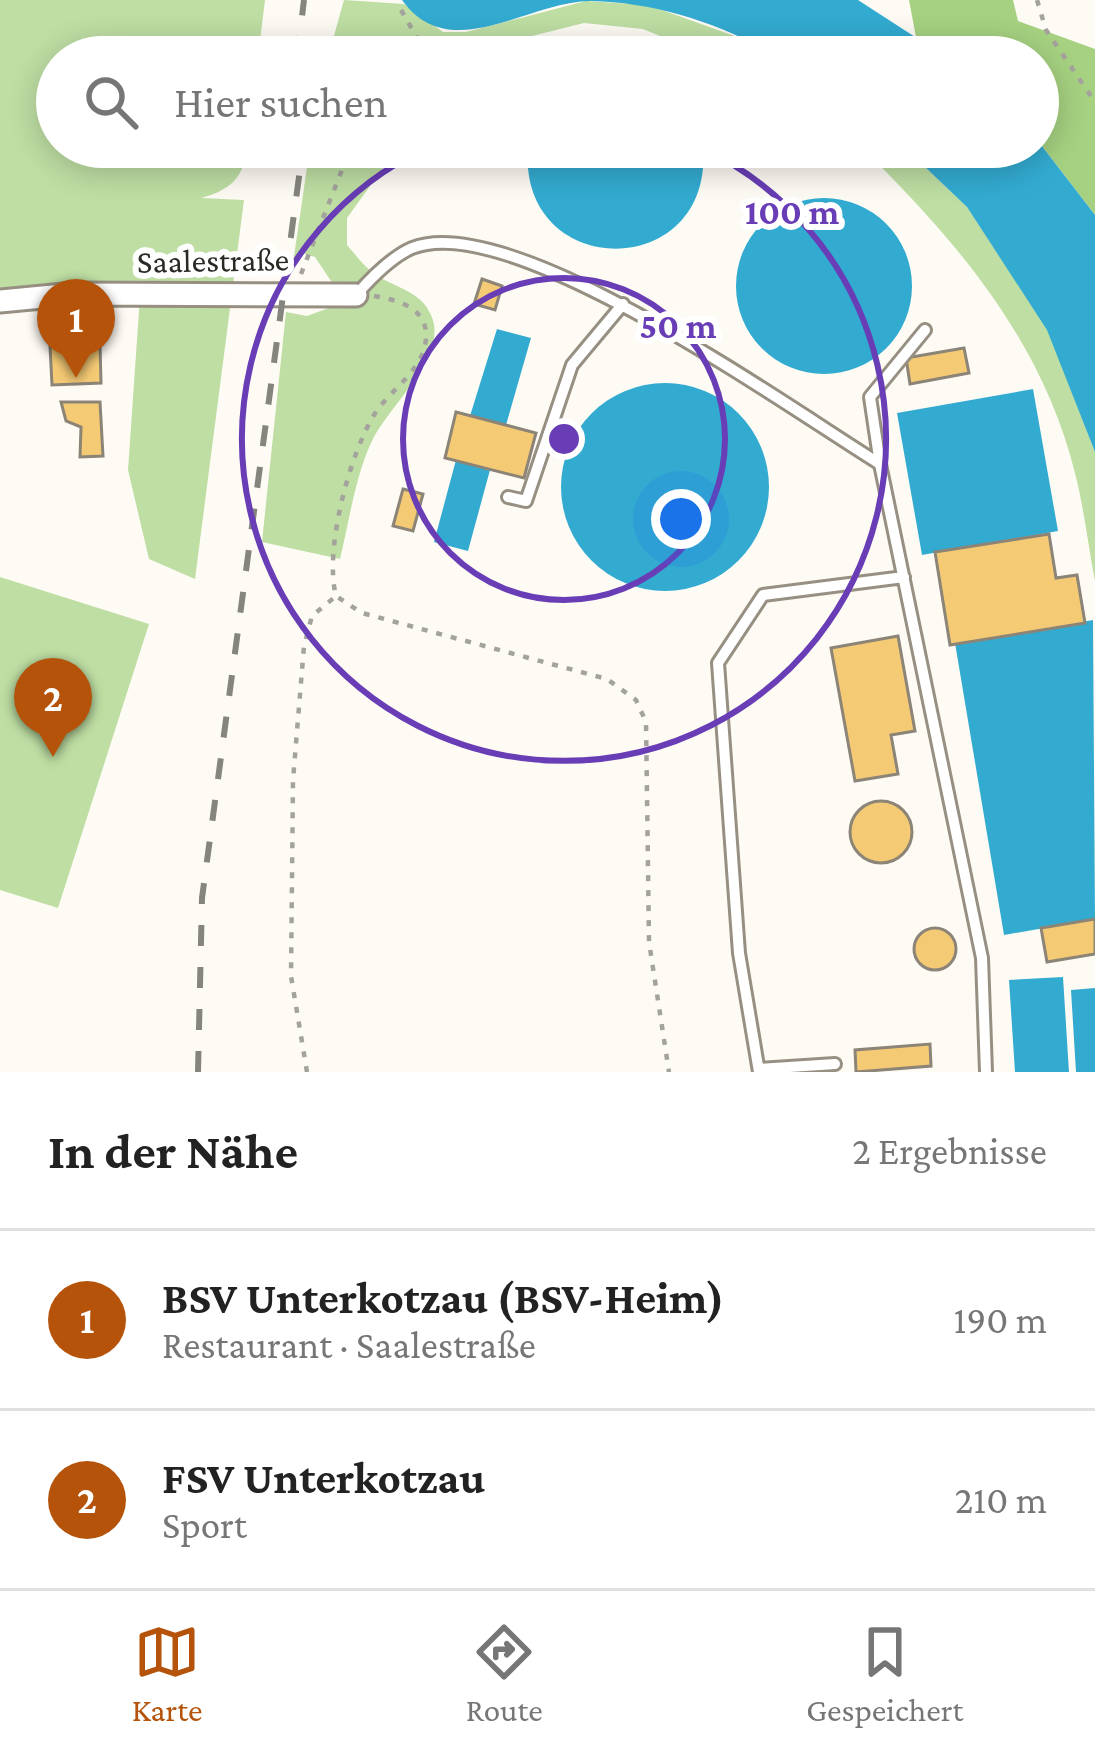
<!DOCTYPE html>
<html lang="de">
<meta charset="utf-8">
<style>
:root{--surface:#fff;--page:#f2f2f2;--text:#222;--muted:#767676;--line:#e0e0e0;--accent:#b45309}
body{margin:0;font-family:"Crimson Pro",serif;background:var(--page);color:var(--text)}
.you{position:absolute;left:681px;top:519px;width:42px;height:42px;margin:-30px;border:9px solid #fff;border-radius:50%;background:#1a73e8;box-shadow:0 0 0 18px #1a73e833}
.badge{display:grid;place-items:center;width:78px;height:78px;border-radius:50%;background:var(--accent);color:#fff;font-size:39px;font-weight:700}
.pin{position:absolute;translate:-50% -99px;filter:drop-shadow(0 3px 6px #0008)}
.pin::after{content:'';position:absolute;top:63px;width:42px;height:36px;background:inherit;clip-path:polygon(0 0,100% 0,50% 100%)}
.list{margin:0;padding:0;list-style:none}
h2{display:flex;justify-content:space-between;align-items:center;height:156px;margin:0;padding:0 48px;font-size:51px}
h2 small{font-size:39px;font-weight:400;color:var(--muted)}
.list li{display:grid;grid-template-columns:78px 1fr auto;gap:36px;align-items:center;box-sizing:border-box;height:180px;padding:0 48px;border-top:3px solid var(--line)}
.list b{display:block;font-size:45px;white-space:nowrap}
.list p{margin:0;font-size:39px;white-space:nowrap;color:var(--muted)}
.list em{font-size:39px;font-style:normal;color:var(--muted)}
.icon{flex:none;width:66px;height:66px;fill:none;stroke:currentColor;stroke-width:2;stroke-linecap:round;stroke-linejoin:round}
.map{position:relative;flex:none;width:1095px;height:1072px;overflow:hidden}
.search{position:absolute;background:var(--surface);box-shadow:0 6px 30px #0003;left:36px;right:36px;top:36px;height:132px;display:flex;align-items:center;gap:30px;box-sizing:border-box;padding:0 42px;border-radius:66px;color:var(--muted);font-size:45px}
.sheet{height:516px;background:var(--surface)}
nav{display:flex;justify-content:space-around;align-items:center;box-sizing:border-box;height:168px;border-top:3px solid var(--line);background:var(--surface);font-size:33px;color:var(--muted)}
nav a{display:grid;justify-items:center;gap:6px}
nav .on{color:var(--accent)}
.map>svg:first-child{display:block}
</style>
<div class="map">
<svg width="1095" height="1072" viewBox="0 0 1095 1072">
<rect width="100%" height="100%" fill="#fefbf5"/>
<path fill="#bedea3" d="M0 0H265L258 57H57V147H248C243 178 231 190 201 198L244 200 195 579 149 559 128 470 141 282 0 288Z
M344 0 404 4 443 32H466L586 1 648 5 754 43 777 57H711L643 29 584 23 524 38 486 57H328Z
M310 147H398L347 218V245C355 254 363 265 372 272 392 288 420 289 431 315 450 356 388 405 371 443 355 478 349 522 340 559L262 542 286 312 307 316 334 306 333 284 315 257 302 253 293 263Z
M861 147H904L967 207 1048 330 1095 452V581C1088 545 1084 508 1075 473 1042 340 956 240 861 147Z
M0 577 149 624 58 908 0 890Z"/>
<path fill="#a6d181" d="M909 0H1013L1018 21 1095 49V215L1038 141V57H946L916 37Z"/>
<path fill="#33abd1" d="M402 0H858L946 57H777C724 24 654 2 591 1 528 1 450 67 402 0Z
M1038 141 1095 215V452L1047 330 967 207 904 147H1038Z
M528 147H703C714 283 517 282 528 147Z
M736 286a88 88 0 1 1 176 0a88 88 0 1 1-176 0Z
M497 329 531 338 506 425 470 416Z
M561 487a104 104 0 1 1 208 0a104 104 0 1 1-208 0Z
M1033 389 1058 531 922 555 897 413Z
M456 460 490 470 468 551 434 542Z
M1093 620 1095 919 1004 935 955 643Z
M1063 977 1069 1072H1015L1009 980Z
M1095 988V1072H1076L1071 990Z"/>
<path fill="#f4ca74" stroke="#8b8477" stroke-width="3" d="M482 279 502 286 495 310 474 304Z
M100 344 101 383 52 385 50 346Z
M964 348 969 373 910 384 906 358Z
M61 402H100L103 456 80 457 81 427 66 421Z
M456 412 536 433 524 478 445 458Z
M403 489 423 494 413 531 393 526Z
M1049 534 1056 578 1077 575 1085 623 950 645 935 552Z
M898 636 915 731 891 735 898 774 855 781 831 648Z
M850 832a31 31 0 1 1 62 0a31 31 0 1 1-62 0Z
M1095 919V954L1047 962 1041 928Z
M914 949a21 21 0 1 1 42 0a21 21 0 1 1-42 0Z
M930 1044 931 1066 856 1072 855 1050Z"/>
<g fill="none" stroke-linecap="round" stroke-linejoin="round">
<defs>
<path id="service" d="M356 295C371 278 391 257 412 248 511 208 792 410 880 464L982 958 986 1072
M880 464 870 397 925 330
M508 497 526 501 572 365 623 304
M759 1069 835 1064
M759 1072 739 953 718 663 763 595 904 577"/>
<path id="minor" d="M0 301 74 294 356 295"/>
</defs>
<use href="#service" stroke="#979082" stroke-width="16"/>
<use href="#minor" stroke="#979082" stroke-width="27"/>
<path stroke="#a4a29c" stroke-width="4.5" stroke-dasharray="6 9" stroke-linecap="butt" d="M1037 0 1046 30 1095 102
M401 10 423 48 419 57
M301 274 351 147
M374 296C398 300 428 308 426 338 424 371 390 389 374 415 349 456 324 550 336 596L362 613 607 679 636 700 646 722 649 942 669 1072
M307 1072 291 976 293 780 304 646 312 616 336 596"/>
<use href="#service" stroke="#fff" stroke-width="10"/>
<use href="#minor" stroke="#fff" stroke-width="21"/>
<path stroke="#86847e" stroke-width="6" stroke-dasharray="21 21" stroke-linecap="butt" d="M297 57 304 0
M198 1072 202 898 303 147"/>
</g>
<g fill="none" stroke="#683db5" stroke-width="6">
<circle cx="564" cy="439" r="161"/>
<path d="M700 147A322 322 0 1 1 428 147"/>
</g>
<g text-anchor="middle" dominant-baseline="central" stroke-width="12" stroke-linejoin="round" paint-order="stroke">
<g font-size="33" fill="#2b2923" stroke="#fff">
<text transform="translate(213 260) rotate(-1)">Saalestraße</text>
</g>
</g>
<circle cx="564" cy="439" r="18" fill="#683db5" stroke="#fff" stroke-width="6"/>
<g font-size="36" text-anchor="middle" font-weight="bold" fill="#683db5" stroke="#fff" stroke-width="12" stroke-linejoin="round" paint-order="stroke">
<text x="792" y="224">100 m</text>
<text x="678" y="338">50 m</text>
</g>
</svg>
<div class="you"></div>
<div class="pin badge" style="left:76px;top:378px">1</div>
<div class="pin badge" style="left:53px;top:757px">2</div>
<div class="search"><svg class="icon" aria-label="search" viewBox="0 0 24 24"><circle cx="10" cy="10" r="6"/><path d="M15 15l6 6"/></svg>Hier suchen</div>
</div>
<section class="sheet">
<h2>In der Nähe<small>2 Ergebnisse</small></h2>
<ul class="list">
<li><span class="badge">1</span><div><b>BSV Unterkotzau (BSV-Heim)</b><p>Restaurant · Saalestraße</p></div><em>190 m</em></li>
<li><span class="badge">2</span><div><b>FSV Unterkotzau</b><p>Sport</p></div><em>210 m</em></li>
</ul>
</section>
<nav>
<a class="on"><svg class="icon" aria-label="map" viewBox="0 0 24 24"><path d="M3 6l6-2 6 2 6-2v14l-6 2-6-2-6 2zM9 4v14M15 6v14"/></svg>Karte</a>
<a><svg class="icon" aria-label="directions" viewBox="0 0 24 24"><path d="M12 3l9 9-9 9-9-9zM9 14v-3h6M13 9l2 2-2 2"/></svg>Route</a>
<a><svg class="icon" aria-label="saved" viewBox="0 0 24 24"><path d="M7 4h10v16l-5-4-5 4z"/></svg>Gespeichert</a>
</nav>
